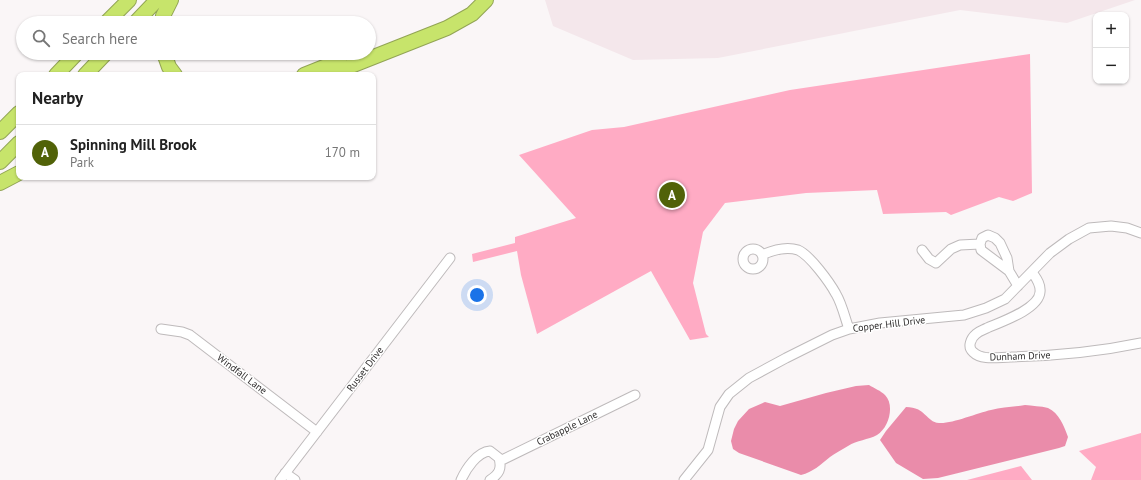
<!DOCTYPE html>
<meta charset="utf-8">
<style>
:root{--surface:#fff;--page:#f6f6f6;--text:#222;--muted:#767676;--line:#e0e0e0;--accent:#516208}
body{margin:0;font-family:"PT Sans",sans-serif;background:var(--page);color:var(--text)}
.controls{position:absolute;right:12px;top:12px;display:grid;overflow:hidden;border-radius:8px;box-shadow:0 1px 3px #0004}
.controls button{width:36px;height:36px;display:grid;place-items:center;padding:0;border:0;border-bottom:1px solid var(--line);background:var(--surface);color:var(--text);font:20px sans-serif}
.you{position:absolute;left:477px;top:295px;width:14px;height:14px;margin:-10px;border:3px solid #fff;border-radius:50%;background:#1a73e8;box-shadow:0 0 0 6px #1a73e833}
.badge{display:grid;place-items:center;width:26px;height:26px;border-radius:50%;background:var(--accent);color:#fff;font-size:13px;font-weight:700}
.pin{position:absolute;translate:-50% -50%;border:2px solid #fff;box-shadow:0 1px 4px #0006}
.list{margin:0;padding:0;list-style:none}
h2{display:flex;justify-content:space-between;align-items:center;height:52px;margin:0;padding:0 16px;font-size:17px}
h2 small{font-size:13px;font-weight:400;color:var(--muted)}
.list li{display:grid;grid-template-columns:26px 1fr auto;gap:12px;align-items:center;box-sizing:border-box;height:56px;padding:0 16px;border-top:1px solid var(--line)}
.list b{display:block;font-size:15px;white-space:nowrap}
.list p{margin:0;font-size:13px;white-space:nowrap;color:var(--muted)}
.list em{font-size:13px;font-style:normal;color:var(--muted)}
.icon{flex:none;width:22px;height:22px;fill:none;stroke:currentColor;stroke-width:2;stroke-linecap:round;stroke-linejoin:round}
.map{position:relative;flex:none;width:1141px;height:480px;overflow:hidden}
.search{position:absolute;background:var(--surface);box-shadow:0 1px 3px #0004;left:16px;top:16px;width:360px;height:44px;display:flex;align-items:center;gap:10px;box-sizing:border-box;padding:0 14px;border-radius:22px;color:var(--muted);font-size:15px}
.panel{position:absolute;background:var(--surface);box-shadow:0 1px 3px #0004;left:16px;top:72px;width:360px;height:108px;border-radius:8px}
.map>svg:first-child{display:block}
</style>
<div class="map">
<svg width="1141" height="480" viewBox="0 0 1141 480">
<rect width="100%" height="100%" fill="#faf6f7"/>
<path fill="#f4e7eb" d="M545 0H1135L1067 23 960 10 718 58 633 60 553 26Z"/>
<path fill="#ffabc4" d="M1030 54 1032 193 1013 201 999 197 951 215 946 212 883 214 877 190 806 193 725 203 703 232 693 283 706 334 709 337 690 340 651 271 537 334 521 275 517 251 473 262 472 254 515 243V237L576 218 519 155 592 130 624 127 790 90Z
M1141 433V480H1091L1096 467 1079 451Z
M1021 466 1032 480H967Z"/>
<path fill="#ea8caa" d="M869 385C874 388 881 391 885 395 895 405 889 428 877 435 868 440 857 440 848 446 842 450 835 453 830 457 820 465 813 472 801 475L739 453 733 449 731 441 734 429 738 421 749 409 765 402 780 406 826 393 856 386Z
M1025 405C1032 406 1041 406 1048 408 1059 413 1064 426 1068 437L1065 446 1059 448 938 478 923 479 896 463 880 440 886 431 906 407C926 407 926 422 939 423 952 424 977 413 991 410 1002 407 1014 407 1025 405Z"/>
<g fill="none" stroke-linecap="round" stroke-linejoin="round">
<defs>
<path id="minor" d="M743 259a10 10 0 1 1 20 0a10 10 0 1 1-20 0Z
M922 250 929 259 936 263 951 249 960 245 980 244
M762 255C773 250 786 246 798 250 810 255 830 283 836 294 842 304 845 318 849 329
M1009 271 981 250 980 244 982 238 988 235 995 238 1000 243 1007 258 1009 271 1018 286
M1032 272C1036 278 1041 284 1040 292 1039 309 1001 322 987 328 983 330 979 331 976 334 971 338 967 347 973 352 982 361 999 357 1011 357 1055 356 1098 352 1141 343
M161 329 182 332 190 335 317 432
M500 461 635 395
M285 473 295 480
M280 480 450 258
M461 480C466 469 477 452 490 451L499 458C502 469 499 474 490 480
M684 480 708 450 720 407 729 394 749 378 786 358 832 335 849 329 880 323 964 315 986 308 1005 299 1050 253 1069 239 1089 228 1111 226 1127 228 1141 233"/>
<path id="highway" d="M106 23 129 0
M135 23 157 0
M162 23 163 16 171 0
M164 53 169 67 175 75
M56 75 77 53
M85 75 106 53
M304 75 339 61
M328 75 447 28 472 14 486 0
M0 132 19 113
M0 162 19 143
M0 183 19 173"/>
</defs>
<use href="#minor" stroke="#bebabb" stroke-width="11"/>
<use href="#highway" stroke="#92a455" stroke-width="16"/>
<use href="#minor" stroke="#fff" stroke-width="9"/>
<use href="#highway" stroke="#c7e46b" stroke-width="14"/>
</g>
<g text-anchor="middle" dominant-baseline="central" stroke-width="3" stroke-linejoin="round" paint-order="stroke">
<g font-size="10" fill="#2f2d2d" stroke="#fff">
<text transform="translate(889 324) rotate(-7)">Copper Hill Drive</text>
<text transform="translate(1020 356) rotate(-2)">Dunham Drive</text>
<text transform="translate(365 369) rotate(-53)">Russet Drive</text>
<text transform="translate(242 374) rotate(37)">Windfall Lane</text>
<text transform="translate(567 428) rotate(-26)">Crabapple Lane</text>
</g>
</g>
</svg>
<div class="controls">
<button>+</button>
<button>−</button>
</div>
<div class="you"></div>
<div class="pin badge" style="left:672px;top:195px">A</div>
<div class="search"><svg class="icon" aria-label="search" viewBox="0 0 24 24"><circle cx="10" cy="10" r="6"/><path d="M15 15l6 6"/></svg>Search here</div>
<section class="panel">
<h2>Nearby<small></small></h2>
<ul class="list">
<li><span class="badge">A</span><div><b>Spinning Mill Brook</b><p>Park</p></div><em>170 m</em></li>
</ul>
</section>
</div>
